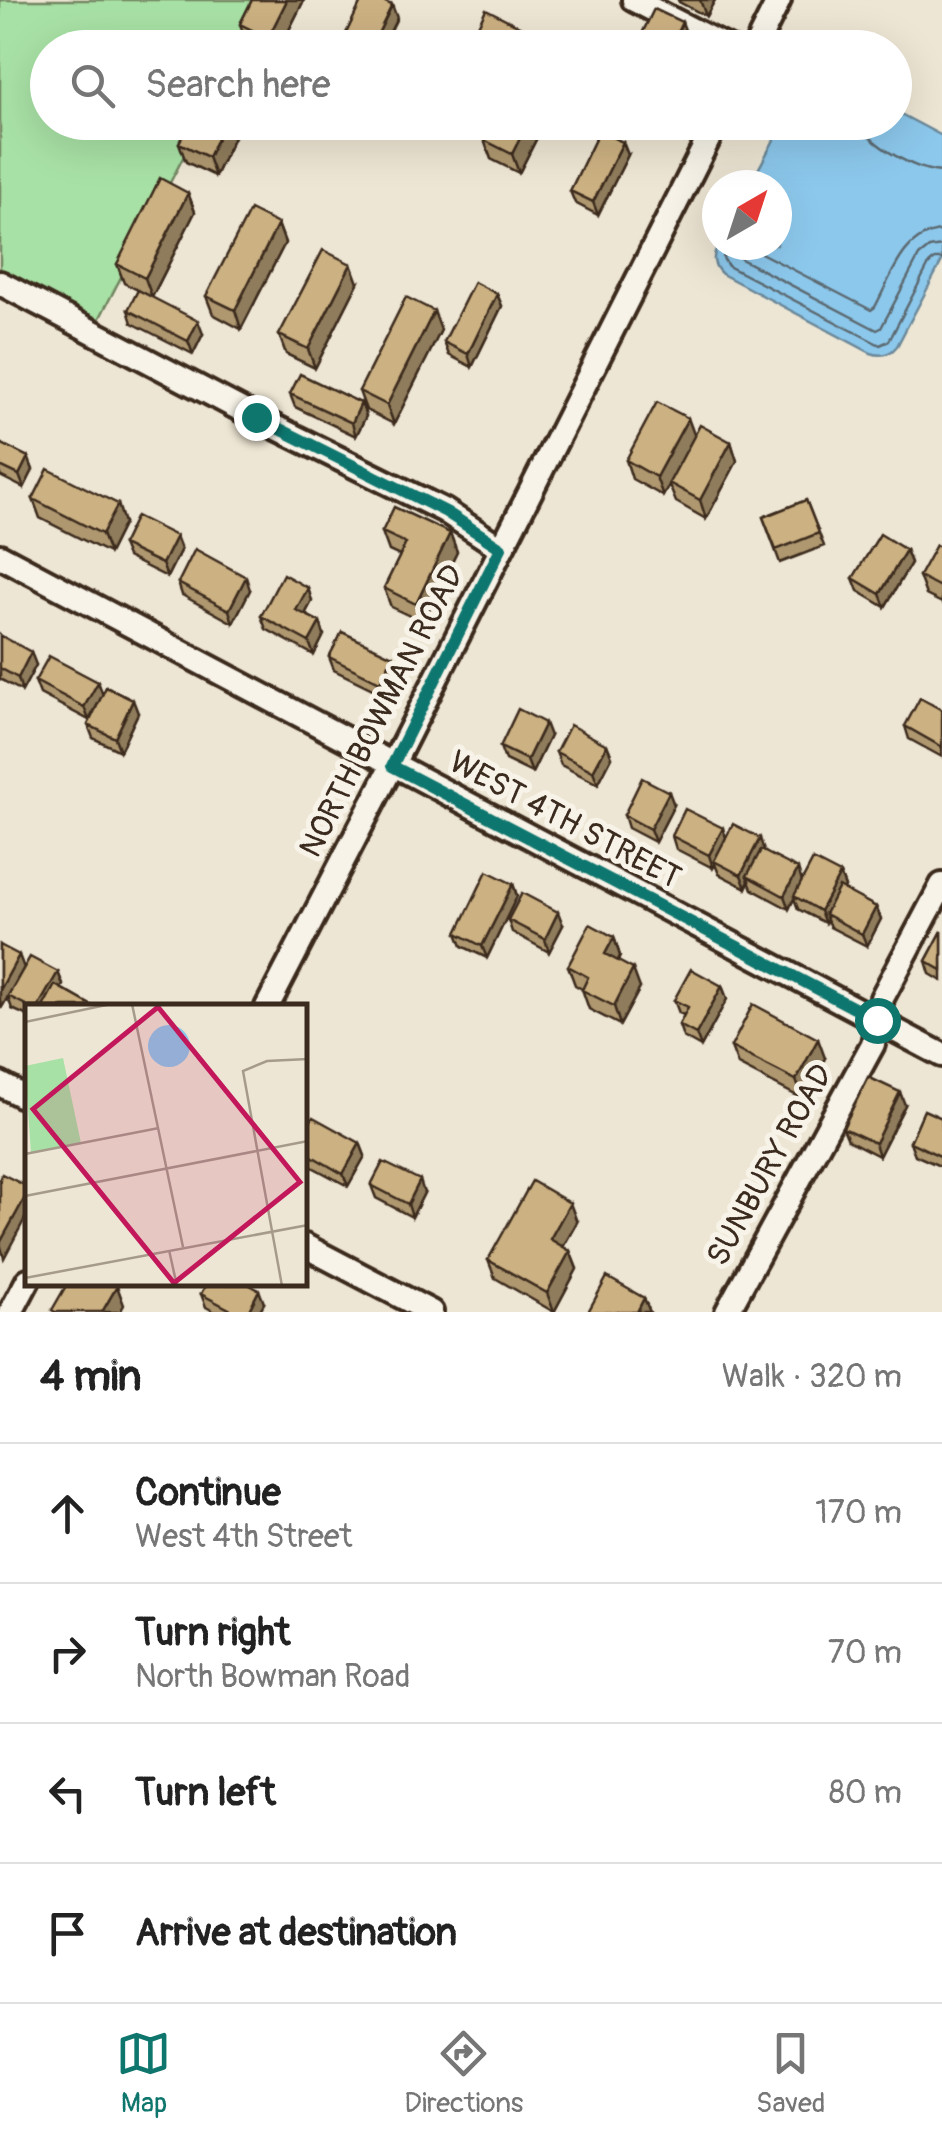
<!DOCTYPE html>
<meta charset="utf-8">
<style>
:root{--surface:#fff;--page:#f6f6f6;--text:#222;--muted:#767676;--line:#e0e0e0;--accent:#0f766e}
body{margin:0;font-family:Pangolin,sans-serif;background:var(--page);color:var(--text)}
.compass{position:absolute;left:702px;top:170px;width:90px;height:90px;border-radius:50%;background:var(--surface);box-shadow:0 10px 40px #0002;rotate:39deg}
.stop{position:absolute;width:30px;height:30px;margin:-22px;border:8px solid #0f766e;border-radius:50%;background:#fff}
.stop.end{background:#0f766e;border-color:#fff;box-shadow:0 2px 10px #0008}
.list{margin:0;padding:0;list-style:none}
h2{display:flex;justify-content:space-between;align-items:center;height:130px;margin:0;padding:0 40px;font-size:42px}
h2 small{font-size:32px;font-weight:400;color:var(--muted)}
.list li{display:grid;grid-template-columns:65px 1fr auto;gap:30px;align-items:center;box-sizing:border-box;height:140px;padding:0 40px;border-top:2px solid var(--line)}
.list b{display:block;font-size:38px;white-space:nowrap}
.list p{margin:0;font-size:32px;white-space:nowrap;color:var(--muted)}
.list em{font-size:32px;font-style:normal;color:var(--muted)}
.icon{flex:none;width:55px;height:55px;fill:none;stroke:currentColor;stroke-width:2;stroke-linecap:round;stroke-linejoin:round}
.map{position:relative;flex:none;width:942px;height:1312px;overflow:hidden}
.search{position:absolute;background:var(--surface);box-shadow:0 10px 40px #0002;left:30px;right:30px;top:30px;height:110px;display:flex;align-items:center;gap:25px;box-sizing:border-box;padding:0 35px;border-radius:55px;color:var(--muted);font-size:38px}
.sheet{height:690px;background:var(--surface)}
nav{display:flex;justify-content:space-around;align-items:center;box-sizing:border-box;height:140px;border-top:2px solid var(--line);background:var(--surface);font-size:28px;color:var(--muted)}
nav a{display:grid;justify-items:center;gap:5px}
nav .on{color:var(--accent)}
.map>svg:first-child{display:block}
</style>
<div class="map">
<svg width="942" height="1312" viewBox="0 0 942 1312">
<rect width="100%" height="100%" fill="#eee6d4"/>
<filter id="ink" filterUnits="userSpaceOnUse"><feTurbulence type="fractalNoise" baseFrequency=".01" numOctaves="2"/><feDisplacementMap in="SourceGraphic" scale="20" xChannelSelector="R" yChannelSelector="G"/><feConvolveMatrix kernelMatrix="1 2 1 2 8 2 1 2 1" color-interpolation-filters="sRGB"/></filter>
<g filter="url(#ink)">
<path fill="#a8e1a5" stroke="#728662" stroke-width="2.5" d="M0 0H264L239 47 48 48V122L201 123 93 331 0 283Z"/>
<path fill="#8cc8ec" stroke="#6c899a" stroke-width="2.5" d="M895 111 942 136V261L897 346C890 355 882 357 871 353L722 274C712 265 712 256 718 245H777V185H750L783 123 894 122Z"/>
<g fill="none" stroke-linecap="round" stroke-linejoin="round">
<path stroke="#5b6970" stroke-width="2.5" d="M859 122C870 146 917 171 942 172
M727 245 723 258 728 266 880 345 889 341 929 264 935 259H942
M740 245 738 255 741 259 877 330 881 328 919 256 929 248 942 246
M755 245 757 251 871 310 875 307C891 278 903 233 942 231"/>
<defs>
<path id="minor" d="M634 0 728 48
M755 48 779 0
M0 283 255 417 445 511 501 548
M0 556 942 1055
M267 1007 392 766 717 122
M0 1084 28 1099
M305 1246 431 1312
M11 1312 28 1280
M727 1312 873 1044 882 998 942 885"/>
</defs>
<use href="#minor" stroke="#3b2a1e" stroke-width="30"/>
<use href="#minor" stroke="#f7f3e8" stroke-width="22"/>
</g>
<path fill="#af9870" stroke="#3b2a1e" stroke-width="2.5" d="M252 0H304L280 48H256L246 43 240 24Z
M678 0H715L706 16 679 2Z
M477 28 550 48H495L481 40Z
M189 122H241L215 176 186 162 179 143Z
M380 122H403L398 132Z
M545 122 519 173 491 159 484 140Z
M616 122H649L642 136Z
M628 155 598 215 575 203 570 191Z
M188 193 195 212 152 297 124 283 117 264Z
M278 224 285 243 241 329 213 314 206 296Z
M358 283 315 368 286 354 279 335Z
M497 294 502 306 472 367 449 355 444 342Z
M128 310 203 334 193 354 132 323Z
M441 330 394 424 366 410 359 391Z
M290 394 361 403 366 416 356 436 295 407Z
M694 436 731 442 737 461 706 519 676 502 669 485 663 496 632 479 626 460Z
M0 443 28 457 33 470 24 488 0 476Z
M33 499 124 523 109 553 40 518Z
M806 500 824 546 780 563 763 517Z
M382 532 450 533 457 552 423 622 391 607 384 588 400 556 389 551Z
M122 545 181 549 167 577 127 557Z
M942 548V603L926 595 919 576Z
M906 550 911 563 885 607 858 591 853 578Z
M178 583 250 590 233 623 182 595Z
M308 588 312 601 305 614 320 622 324 635 314 655 266 629 261 616Z
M0 635 36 665 22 691 0 679Z
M393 656 397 669 385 695 334 670 329 657Z
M35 681 98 682 103 695 138 713 120 751 93 738 88 725 102 697 89 720 40 694Z
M942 710V757L909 739 905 726Z
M550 736 532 773 505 760 500 747Z
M607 745 612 757 598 784 561 765 556 752Z
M674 805 655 842 628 828 624 815Z
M672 836 726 838 764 851 802 881 840 874 845 887 843 890 876 907 881 919 867 946 830 927 827 920 825 923 798 909 794 898 789 909 752 889 749 881 746 888 719 874 715 864 713 868 676 849Z
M513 884 517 896 487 958 462 946 457 933Z
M508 920 563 925 549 952 512 932Z
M942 931V981L930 974 926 961Z
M614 937 620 956 618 961 640 988 620 1025 589 1009 582 989 575 985 568 966Z
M0 945 24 967 58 972 63 985 61 988 94 1007H28V1016L12 1009 8 997 2 1007 0 1006Z
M722 986 727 999 701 1047 683 1037 679 1025 684 1015 679 1013 674 1000Z
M731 1047 825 1058 803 1099 738 1065Z
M905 1105 879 1156 848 1140 843 1128Z
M942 1118V1167L915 1155 910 1142Z
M305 1131 360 1143 365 1156 348 1186 305 1163Z
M371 1185 424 1193 412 1217 376 1198Z
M577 1222 563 1247 570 1251 577 1269 554 1312 495 1278 488 1260Z
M201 1294 264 1303 259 1312H215L206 1307Z"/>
<path fill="#8f7c5b" stroke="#3b2a1e" stroke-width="2.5" d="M287 0H304L280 48H271L268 38Z
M700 0H715L706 16Z
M392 5 397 18 382 48H371Z
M682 22 689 41 686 48H670Z
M225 122H241L215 176 208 157Z
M395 122H403L398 132Z
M528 122H545L519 173 512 154Z
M637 122H649L642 136Z
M623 142 628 155 598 215 593 202Z
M188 193 195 212 152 297 145 278Z
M278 224 285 243 241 329 235 310Z
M351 264 358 283 315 368 308 349Z
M497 294 502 306 472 367 468 354Z
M434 311 441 330 394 424 387 405Z
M198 321 203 334 193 354 188 341Z
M361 403 366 416 356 436 352 423Z
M688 418 695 437 663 496 656 477Z
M731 442 737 461 706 519 700 500Z
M28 457 33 470 24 488 19 475Z
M118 504 124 523 109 553 102 534Z
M450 533 457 552 423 622 416 604Z
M176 536 181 549 167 577 162 564Z
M906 550 911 563 885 607 880 594Z
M246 577 250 590 233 623 229 610Z
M308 588 312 601 301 622 296 610Z
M320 622 324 635 314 655 309 642Z
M31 652 36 665 22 691 18 678Z
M393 656 397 669 385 695 380 682Z
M98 682 103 695 89 720 84 707Z
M133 700 138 713 120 751 115 738Z
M545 723 550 736 532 773 527 760Z
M607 745 612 757 598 784 593 771Z
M669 792 674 805 655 842 650 829Z
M723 828 727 841 714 861 715 864 713 868 709 855Z
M760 838 764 851 747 876 749 881 746 888 741 875Z
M798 869 802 882 789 909 784 896Z
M840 874 845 887 829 916 825 914 827 920 825 923 820 911Z
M513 884 517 896 487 958 482 946Z
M876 907 881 919 867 946 862 934Z
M558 912 563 925 549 952 545 939Z
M614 937 620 956 612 973 605 954Z
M19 955 24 968 2 1007 0 1001V990Z
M633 969 640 988 620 1025 614 1006Z
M58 972 63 985 50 1007H38Z
M722 986 727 999 701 1047 696 1034Z
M818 1039 825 1058 803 1099 796 1080Z
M900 1092 905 1105 879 1156 875 1143Z
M360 1143 365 1156 348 1186 343 1174Z
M420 1180 424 1193 412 1217 408 1204Z
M28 1192V1213L4 1258 0 1243Z
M570 1203 577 1222 557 1258 550 1239Z
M570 1251 577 1269 554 1312 547 1293Z
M117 1286 124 1305 120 1312H102Z
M259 1290 264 1303 259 1312H248Z
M644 1298 650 1312H637Z"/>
<path fill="#ccb182" stroke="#3b2a1e" stroke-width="2.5" d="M252 0H287L268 38 240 24Z
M362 0H381L392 5 371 48H339Z
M486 9 547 40 543 48H515L477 28Z
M654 9 682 22 670 48H635Z
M444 30 471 43 468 48H435Z
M189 122H225L208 157 179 143Z
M493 122H528L512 154 484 140Z
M599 131 623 142 593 202 570 191Z
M160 178 188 193 145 278 117 264Z
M250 210 278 224 235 310 206 296Z
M323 250 351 264 308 349 279 335Z
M474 282 497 294 468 354 444 342Z
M138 290 198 321 188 341 128 310Z
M406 297 434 311 387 405 359 391Z
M300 374 361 403 352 423 290 394Z
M657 402 688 418 656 477 626 460Z
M700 425 731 442 700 500 669 483Z
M0 443 28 457 19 475 0 466Z
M48 469 118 504 102 534 33 499Z
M806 500 819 533 776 550 763 517Z
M394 507 450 533 416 604 384 588 406 543 382 532Z
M136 516 176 536 162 564 122 545Z
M880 534 906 550 880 594 853 578Z
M936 545 942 548V588L919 576Z
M195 549 246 577 229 610 178 583Z
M283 574 308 588 296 610 320 622 309 642 261 616Z
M342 632 393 656 380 682 329 657Z
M0 635 31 652 18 678 0 668Z
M49 656 98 682 84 707 35 681Z
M106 687 133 700 115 738 88 725Z
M920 698 942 710V747L905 726Z
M518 709 545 723 527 760 500 747Z
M570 725 607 745 593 771 556 752Z
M642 778 669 792 650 829 624 815Z
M685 809 723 828 709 855 672 836Z
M733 824 760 838 741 875 714 861Z
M761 850 798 869 784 896 747 876Z
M813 860 840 874 820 911 794 896Z
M487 871 513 884 482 946 457 933Z
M839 887 876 907 862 934 825 914Z
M522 893 558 912 545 939 508 920Z
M590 924 614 937 605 954 633 969 614 1006 582 990 588 977 568 966Z
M942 931V970L926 961Z
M0 945 19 955 0 990Z
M30 957 58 972 38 1007H30L8 996Z
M691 969 722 986 696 1034 679 1025 688 1007 674 1000Z
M55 985 94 1007H43Z
M753 1004 818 1039 796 1080 731 1047Z
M868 1077 900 1092 875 1143 843 1128Z
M924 1110 942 1118V1157L910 1142Z
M313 1117 360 1143 343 1174 305 1152V1131Z
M383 1162 420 1180 408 1204 371 1185Z
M2 1174 28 1187V1192L0 1243V1178Z
M532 1181 570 1203 550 1239 570 1251 547 1293 488 1260Z
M607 1277 644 1298 637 1312H588Z
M67 1284H115L117 1286 102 1312H55L52 1310Z
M206 1284H248L259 1290 248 1312H235L201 1294Z"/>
</g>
<g fill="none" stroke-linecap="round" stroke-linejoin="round" filter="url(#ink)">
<path stroke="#0f766e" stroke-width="12" d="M256 417 446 512 501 548 392 766 877 1020"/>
</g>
<g text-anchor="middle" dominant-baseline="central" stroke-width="10" stroke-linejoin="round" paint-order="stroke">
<g font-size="32" fill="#3b2a1e" stroke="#f7f3e8">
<text transform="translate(382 711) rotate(-63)">NORTH BOWMAN ROAD</text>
<text transform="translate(565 820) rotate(28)">WEST 4TH STREET</text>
<text transform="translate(770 1165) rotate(-61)">SUNBURY ROAD</text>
</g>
</g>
<g transform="translate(25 1004)">
<rect width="282" height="282" fill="#eee6d4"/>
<path d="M38 54 56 139 6 149 0 62Z" fill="#a8e1a5"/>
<path d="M123 42a21 21 0 1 1 42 0a21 21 0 1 1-42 0Z" fill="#8cc8ec"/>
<path fill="none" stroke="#a69b8b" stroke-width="2.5" d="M107 0 158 243M0 18 86 0M0 150 134 124M0 192 283 137M144 246 152 282M0 274 283 221M257 282 218 67 242 57 283 55"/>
<path fill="#c2185b" fill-opacity="0.15" stroke="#c2185b" stroke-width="5" d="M133 3 275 178 149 279 8 105Z"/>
<rect width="282" height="282" fill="none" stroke="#3b2a1e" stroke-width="5"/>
</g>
</svg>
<svg class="compass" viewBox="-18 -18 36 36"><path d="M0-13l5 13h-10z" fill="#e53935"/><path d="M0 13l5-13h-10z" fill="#767676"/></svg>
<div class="stop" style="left:877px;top:1020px"></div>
<div class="stop end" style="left:256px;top:417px"></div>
<div class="search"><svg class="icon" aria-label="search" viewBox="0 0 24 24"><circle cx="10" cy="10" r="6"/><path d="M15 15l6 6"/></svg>Search here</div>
</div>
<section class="sheet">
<h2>4 min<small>Walk · 320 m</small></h2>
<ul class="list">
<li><svg class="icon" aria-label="ahead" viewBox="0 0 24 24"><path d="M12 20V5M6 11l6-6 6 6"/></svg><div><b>Continue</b><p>West 4th Street</p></div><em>170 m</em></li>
<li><svg class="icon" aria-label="right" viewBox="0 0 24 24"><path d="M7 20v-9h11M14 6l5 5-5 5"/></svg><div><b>Turn right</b><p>North Bowman Road</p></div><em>70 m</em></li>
<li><svg class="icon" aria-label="left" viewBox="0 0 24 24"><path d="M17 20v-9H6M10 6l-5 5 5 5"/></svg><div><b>Turn left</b></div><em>80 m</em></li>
<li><svg class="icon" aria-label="arrive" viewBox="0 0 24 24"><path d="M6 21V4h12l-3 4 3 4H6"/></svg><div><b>Arrive at destination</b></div></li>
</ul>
</section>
<nav>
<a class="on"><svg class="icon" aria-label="map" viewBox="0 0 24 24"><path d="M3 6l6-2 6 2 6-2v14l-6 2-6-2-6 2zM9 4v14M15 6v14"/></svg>Map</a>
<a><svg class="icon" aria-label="directions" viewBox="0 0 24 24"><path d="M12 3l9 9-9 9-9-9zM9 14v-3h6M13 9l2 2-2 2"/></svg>Directions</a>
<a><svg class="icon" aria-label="saved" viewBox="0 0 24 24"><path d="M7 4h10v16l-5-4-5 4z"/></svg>Saved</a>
</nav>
